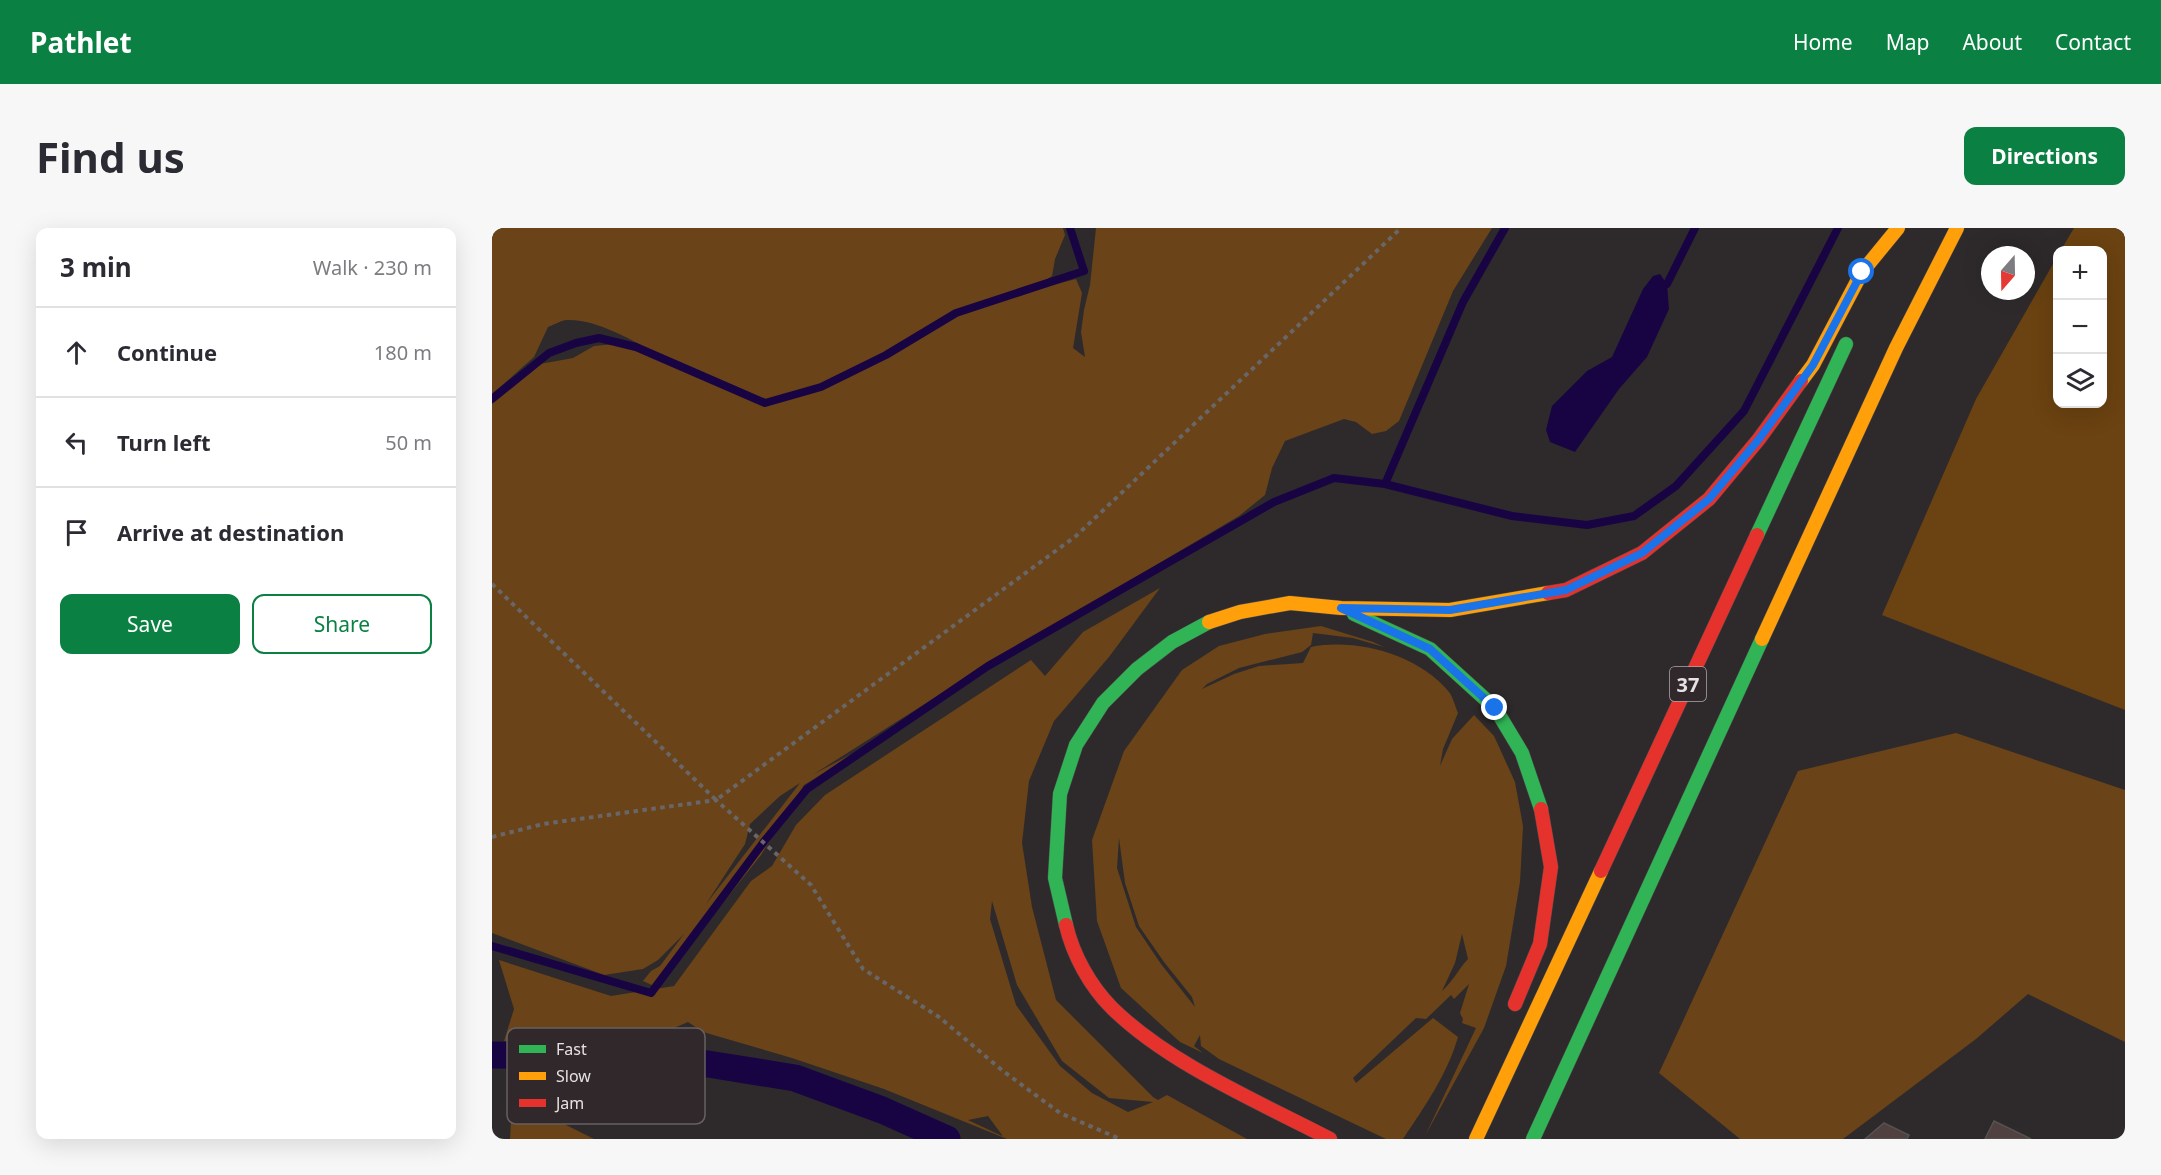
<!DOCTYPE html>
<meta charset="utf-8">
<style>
:root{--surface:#fff;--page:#f7f7f7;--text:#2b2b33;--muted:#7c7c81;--line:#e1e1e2;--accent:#0b8043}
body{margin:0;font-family:"Noto Sans",sans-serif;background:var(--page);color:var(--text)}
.controls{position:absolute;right:18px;top:18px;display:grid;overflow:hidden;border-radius:12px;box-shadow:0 6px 24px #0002}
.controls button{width:54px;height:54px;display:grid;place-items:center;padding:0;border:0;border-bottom:2px solid var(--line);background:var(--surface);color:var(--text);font:30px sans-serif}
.compass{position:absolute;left:1489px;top:18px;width:54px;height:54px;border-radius:50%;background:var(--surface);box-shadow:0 6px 24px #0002;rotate:200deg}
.stop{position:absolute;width:18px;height:18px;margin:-14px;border:4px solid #1a73e8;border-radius:50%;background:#fff}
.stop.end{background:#1a73e8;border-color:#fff;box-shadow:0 2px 6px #0008}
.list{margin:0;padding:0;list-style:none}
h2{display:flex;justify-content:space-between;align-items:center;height:78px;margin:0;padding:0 24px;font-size:26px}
h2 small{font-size:20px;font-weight:400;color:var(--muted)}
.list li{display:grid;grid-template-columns:39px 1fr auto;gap:18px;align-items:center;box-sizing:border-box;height:90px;padding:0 24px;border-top:2px solid var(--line)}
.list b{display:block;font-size:22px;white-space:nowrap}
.list em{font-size:20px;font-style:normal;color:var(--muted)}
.actions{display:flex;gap:12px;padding:18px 24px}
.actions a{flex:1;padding:14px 0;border:2px solid var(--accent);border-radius:12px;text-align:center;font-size:21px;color:var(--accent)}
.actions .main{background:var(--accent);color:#fff}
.icon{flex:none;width:33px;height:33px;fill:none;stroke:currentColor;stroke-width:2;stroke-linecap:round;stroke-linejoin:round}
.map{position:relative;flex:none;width:1633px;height:911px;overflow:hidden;border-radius:12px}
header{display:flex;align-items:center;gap:36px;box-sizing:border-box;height:84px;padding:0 30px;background:var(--accent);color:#fff}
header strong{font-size:28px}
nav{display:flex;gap:33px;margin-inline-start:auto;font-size:21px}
.intro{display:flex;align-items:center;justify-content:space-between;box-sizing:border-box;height:144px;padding:0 36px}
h1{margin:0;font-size:42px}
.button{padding:15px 27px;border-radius:12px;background:var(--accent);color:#fff;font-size:21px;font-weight:700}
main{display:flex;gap:36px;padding:0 36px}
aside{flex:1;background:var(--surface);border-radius:12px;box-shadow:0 6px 24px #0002}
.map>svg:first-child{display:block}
</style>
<header>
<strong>Pathlet</strong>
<nav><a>Home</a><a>Map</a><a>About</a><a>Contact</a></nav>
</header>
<div class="intro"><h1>Find us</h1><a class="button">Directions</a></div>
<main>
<aside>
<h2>3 min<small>Walk · 230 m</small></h2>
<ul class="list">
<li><svg class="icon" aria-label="ahead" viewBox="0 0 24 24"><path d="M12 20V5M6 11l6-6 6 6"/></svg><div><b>Continue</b></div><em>180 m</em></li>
<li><svg class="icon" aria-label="left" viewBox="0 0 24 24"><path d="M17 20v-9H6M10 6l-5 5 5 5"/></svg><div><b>Turn left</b></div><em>50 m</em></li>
<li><svg class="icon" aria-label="arrive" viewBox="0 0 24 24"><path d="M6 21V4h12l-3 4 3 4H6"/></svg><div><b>Arrive at destination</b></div></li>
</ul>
<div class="actions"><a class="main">Save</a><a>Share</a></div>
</aside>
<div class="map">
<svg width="1633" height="911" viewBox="0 0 1633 911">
<rect width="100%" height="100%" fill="#2e2a2c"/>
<path fill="#6a4318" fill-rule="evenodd" d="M0 0H571L573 7 563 31 560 48 537 63 584 51 590 65 581 120 593 129 589 104 592 82 598 57 604 0H1000L961 63 907 193 894 203 880 206 864 194 852 191 793 213 780 240 773 267 747 288 488 441 322 546 388 511 312 557 269 627 164 759 151 753 159 743 168 738 192 706 166 732 151 741 112 747 0 705V176L48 136 81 130 102 118 124 116 167 127C142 113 103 90 74 92 68 93 61 97 56 99L42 129 0 166ZM308 555 214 676 253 616 258 596 288 568Z
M668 360 617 429 562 493 537 553 530 615 540 679 564 772 661 869 666 872 675 867 755 911H515L392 861 300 830 211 804 196 794 175 803 47 816 12 813 22 781 7 732 119 768 182 758 259 653 280 638 304 597 333 567 539 432 553 448 591 404ZM500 673 525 757 570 833 617 870 661 874 636 884 600 865 568 838 524 777 498 691ZM496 888 510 907V908L476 892Z
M829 398 881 414 892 419 861 410 821 405 819 417 810 424 747 440 715 456 710 461 742 446 767 438 811 435 819 419C864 410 926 426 957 464 961 469 963 478 966 485L951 521 948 538 960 511 982 487 1002 508 1023 554 1031 598 1028 654 1014 738 992 800 933 908 984 800 970 795 971 791 968 785 977 756 962 771 959 767 934 791 924 790 861 850 864 855 941 790 966 809C955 847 933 878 911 911H894L727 831 709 818 708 807 702 818 711 825 688 814 629 760 605 693 600 612 632 523 690 442 727 418 773 406ZM627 610 633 655 647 698 672 734 700 769 703 779 669 736 644 699 625 640ZM970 706 976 731C965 743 962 752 950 763L963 735Z
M1464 505 1633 562V814L1536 766 1484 811 1351 911H1248L1167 845 1306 543Z
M39 884 58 889 102 911H18L19 893Z"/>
<path fill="#6b4211" d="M1582 0H1633V482L1390 387 1484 171 1565 29 1566 176H1610V22H1569Z"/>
<path fill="#190443" d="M1168 46 1175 56 1177 81 1155 129 1127 161 1083 224 1058 214 1054 202 1060 178 1095 143 1120 129 1151 61 1161 48Z"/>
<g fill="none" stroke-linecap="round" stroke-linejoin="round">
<path stroke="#190443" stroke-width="8" d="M1175 56 1203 0
M0 171 57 125 84 115 107 110 144 119 273 175 329 159 394 127 464 85 592 43 578 0
M893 256 971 74 1013 0
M0 718 159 765 274 611 315 561 496 438 782 274 842 250 893 256 1020 288 1095 297 1142 288 1184 258 1252 183 1346 0"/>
<path stroke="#190443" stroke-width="27" d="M0 827 116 829 216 836 303 850 390 882 455 911"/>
</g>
<path fill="#50403f" stroke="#555252" stroke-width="1.5" d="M1502 893 1539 911H1493Z
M1392 895 1417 907 1415 911H1373Z"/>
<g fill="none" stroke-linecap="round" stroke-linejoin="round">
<defs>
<path id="fast" d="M1265 307 1354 116
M862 386 938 421 1003 480 1030 525 1049 581
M574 697 563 650 568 566 584 517 611 475 645 441 680 414 717 394
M1041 911 1270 411"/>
<path id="slow" d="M1309 153 1321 137 1370 44 1406 0
M717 394 748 384 798 375 849 380 958 382 1056 365
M1270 411 1404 120 1465 0
M984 911 1109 643"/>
<path id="jam" d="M1056 365 1074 362 1150 325 1217 271 1267 211 1309 153
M1109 643 1265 307
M574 697C581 727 598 758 620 780 677 836 767 874 838 911
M1023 776 1048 716 1059 639 1049 581"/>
</defs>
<use href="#fast" stroke="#4c484a" stroke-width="15"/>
<use href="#slow" stroke="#4c484a" stroke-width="15"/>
<use href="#jam" stroke="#4c484a" stroke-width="15"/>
<path stroke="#696668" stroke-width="4" stroke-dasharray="4.5 4.5" stroke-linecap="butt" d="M0 356 224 572 584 308 909 0
M0 609 51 596 224 572 319 657 371 741 447 789 511 843 568 885 628 911"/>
<use href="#fast" stroke="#30b455" stroke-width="14"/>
<use href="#slow" stroke="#ff9f0a" stroke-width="14"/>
<use href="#jam" stroke="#e5322d" stroke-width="14"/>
</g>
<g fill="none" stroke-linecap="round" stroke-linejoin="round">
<path stroke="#1a73e8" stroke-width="8" d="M1003 480 938 421 849 380 958 382 1074 362 1150 325 1217 271 1267 211 1321 137 1370 44"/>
</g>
<g text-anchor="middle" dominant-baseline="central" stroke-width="6" stroke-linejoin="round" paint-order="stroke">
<rect fill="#30282b" stroke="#afaaab" stroke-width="1.5" x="1178" y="439" width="36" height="34" rx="4.5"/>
<g font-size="20" font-weight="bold" fill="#e6e1e2">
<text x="1196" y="456">37</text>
</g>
</g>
<rect x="15" y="800" width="198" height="96" rx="9" fill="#30282b" stroke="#676062" stroke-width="1.5"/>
<rect x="27" y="817" width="27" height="8" fill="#30b455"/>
<rect x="27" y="844" width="27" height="8" fill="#ff9f0a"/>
<rect x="27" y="871" width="27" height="8" fill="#e5322d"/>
<g font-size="16" fill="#e6e1e2">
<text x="64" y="827">Fast</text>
<text x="64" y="854">Slow</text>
<text x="64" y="881">Jam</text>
</g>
</svg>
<div class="controls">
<button>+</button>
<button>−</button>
<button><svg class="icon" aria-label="layers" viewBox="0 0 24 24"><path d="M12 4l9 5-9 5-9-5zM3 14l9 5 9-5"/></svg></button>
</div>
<svg class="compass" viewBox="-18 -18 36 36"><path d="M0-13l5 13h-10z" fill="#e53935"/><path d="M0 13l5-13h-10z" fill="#7c7c81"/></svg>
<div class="stop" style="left:1370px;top:44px"></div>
<div class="stop end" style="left:1003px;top:480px"></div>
</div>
</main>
